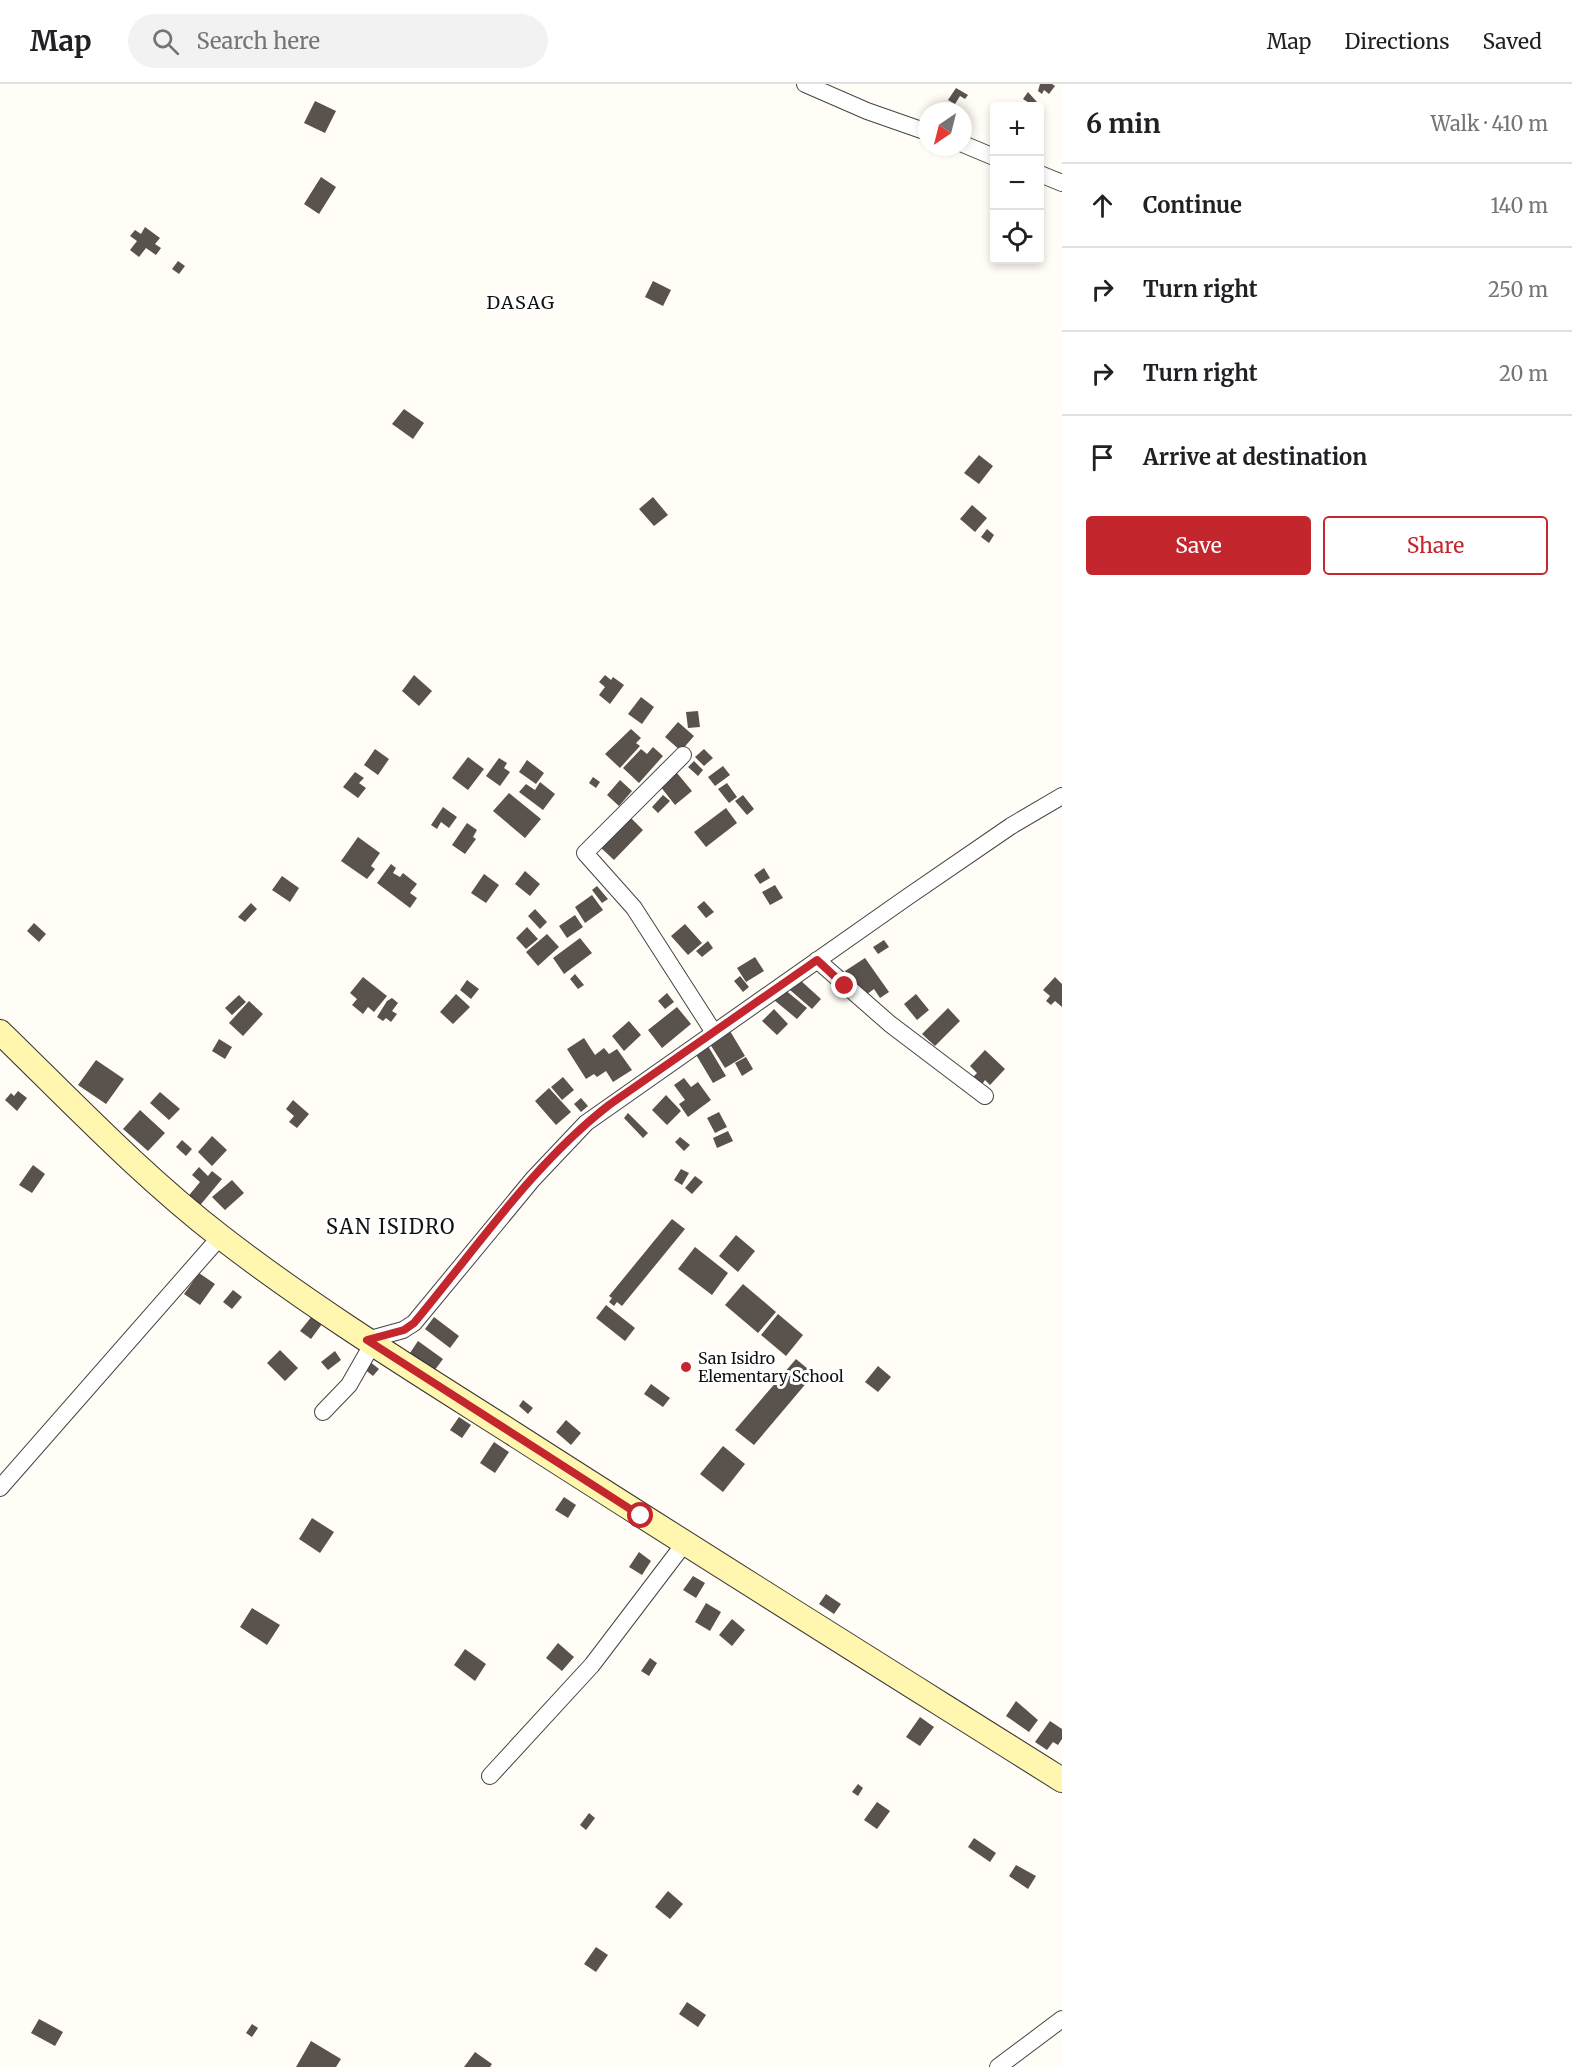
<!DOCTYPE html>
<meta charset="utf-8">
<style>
:root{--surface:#fff;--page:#f2f2f2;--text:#202124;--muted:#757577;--line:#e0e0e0;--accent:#c4262e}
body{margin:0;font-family:Merriweather,serif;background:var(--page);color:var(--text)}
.controls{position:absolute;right:18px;top:18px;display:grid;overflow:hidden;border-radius:6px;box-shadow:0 3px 9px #0003}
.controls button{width:54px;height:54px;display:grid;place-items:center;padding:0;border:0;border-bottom:2px solid var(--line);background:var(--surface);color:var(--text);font:30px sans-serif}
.compass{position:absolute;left:918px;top:18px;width:54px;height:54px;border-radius:50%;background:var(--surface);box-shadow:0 3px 9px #0003;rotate:215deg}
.stop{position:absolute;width:18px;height:18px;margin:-14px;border:4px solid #c4262e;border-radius:50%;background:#fff}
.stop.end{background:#c4262e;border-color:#fff;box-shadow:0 2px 6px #0008}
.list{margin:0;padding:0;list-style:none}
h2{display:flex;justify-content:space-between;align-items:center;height:78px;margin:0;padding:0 24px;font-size:26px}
h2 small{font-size:20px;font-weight:400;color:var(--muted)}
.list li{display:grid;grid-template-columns:39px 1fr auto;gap:18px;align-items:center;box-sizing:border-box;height:84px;padding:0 24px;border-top:2px solid var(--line)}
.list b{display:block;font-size:22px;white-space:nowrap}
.list em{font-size:20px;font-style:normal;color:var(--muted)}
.actions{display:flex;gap:12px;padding:18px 24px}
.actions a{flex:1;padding:14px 0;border:2px solid var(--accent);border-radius:6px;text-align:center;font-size:21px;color:var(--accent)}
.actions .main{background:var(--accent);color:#fff}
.icon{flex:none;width:33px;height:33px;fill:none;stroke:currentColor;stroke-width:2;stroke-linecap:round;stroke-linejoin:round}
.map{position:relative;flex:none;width:1062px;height:1983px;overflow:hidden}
header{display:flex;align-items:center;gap:36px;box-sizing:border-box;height:84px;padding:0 30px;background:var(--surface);border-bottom:2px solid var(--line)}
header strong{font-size:28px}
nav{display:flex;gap:33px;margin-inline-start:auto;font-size:21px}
.search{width:420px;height:54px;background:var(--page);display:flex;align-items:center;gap:15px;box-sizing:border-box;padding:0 21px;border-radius:33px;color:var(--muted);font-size:22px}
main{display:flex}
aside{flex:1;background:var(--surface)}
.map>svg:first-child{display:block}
</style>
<header>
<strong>Map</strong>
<div class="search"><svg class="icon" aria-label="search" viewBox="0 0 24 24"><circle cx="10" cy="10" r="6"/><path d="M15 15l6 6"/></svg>Search here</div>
<nav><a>Map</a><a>Directions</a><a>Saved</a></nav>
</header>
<main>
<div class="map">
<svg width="1062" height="1983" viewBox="0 0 1062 1983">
<rect width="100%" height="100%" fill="#fffdf5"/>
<path fill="#5a524d" d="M1040 0H1052L1055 2 1049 10 1044 6 1042 10 1038 7Z
M956 4 968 11 965 15 960 12 955 20 948 16Z
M1028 8 1037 18 1034 22 1023 15Z
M315 17 336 27 325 49 304 39Z
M321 93 336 103 319 130 304 120Z
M145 143 160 154 155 160 161 164 156 171 146 164 139 173 130 166 137 157 130 152 135 146 141 150Z
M178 177 185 182 179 190 172 185Z
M653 197 671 206 663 222 645 213Z
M404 325 424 339 413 355 392 340Z
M979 371 993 382 979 400 964 389Z
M653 413 668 431 654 442 639 425Z
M972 421 987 434 975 448 960 435Z
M987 445 994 451 989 459 981 453Z
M414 591 432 607 419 622 402 607Z
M605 591 611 596 613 593 624 601 610 620 599 611 605 603 599 598Z
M641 613 654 623 642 640 628 630Z
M698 627 700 643 688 644 686 628Z
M678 638 694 652 681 667 665 653Z
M631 645 641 654 636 659 640 662 620 684 605 670Z
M653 663 663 672 639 699 623 684 641 665 647 670Z
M375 665 389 675 378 691 364 681Z
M704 665 713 674 704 682 695 673Z
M468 673 484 685 468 706 452 694Z
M499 674 507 679 504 684 510 688 500 702 486 692Z
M527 676 544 689 536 700 519 688Z
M694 677 703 686 698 692 688 683Z
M723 682 730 691 715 702 708 693Z
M355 688 364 694 359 699 366 704 358 714 343 703Z
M677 689 692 707 675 721 660 702Z
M593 693 600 698 596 704 589 699Z
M620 696 632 707 619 722 607 711Z
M540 698 555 710 543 726 519 708 526 700 535 706Z
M727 699 737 713 729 719 718 705Z
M509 709 541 735 525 754 493 727Z
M663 711 670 717 658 729 652 723Z
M743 711 754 725 747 731 735 717Z
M443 723 457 733 449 744 441 738 437 745 431 741Z
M726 724 737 739 706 763 694 748Z
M628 731 643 746 614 776 599 762Z
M467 739 477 746 473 753 476 755 465 770 452 761Z
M358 753 380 769 371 782 375 785 367 795 341 777Z
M391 780 396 784 393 789 400 793 403 789 417 800 410 809 417 814 410 824 377 799Z
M764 784 770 794 760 800 754 791Z
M525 787 540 800 530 812 515 800Z
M484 790 499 801 486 819 471 809Z
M282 792 299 804 290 818 272 806Z
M775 801 783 814 770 821 762 808Z
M597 802 608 815 602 819 592 806Z
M592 811 603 826 585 839 575 823Z
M704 817 714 828 706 834 697 823Z
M251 819 257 825 245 838 238 833Z
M535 825 547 838 540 845 528 832Z
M575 831 583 843 567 854 559 842Z
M34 839 46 850 39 858 27 847Z
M685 840 702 859 688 871 671 852Z
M527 843 538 855 526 865 516 854Z
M547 850 559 863 538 882 526 868Z
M580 854 592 869 564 890 553 874Z
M884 856 889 863 878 870 873 863Z
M708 857 713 864 702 873 696 867Z
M755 873 764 887 746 898 737 884Z
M865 874 889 908 880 914 874 905 863 913 845 887Z
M575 890 584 901 578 905 570 895Z
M740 892 749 903 743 908 734 897Z
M363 893 387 912 374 928 368 923 363 930 352 921 357 915 350 909Z
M1055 893 1062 900V923L1055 917 1051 921 1046 917 1050 912 1043 906Z
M467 896 479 905 471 915 460 906Z
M800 896 821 915 812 925 790 906Z
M784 905 807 924 797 935 774 916Z
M667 909 674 918 665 925 658 917Z
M456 910 470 923 453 940 440 928Z
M916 910 929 926 917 936 904 920Z
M239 911 246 918 232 931 225 924Z
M392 914 398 919 392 927 397 930 391 938 386 934 383 937 377 933 387 917Z
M249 917 263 930 243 952 229 939Z
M677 923 691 940 662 964 648 946Z
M948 924 960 937 935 962 922 950Z
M774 925 788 940 777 951 762 937Z
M629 937 641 951 624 967 612 952Z
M730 947 745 972 725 984 710 960Z
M584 954 595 971 604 964 609 970 617 965 632 986 613 998 606 987 597 993 594 990 586 995 567 965Z
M219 955 232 963 225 975 212 967Z
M708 962 726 992 713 999 695 969Z
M985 966 1005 985 990 1001 985 996 981 1002 972 994 977 989 970 982Z
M746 973 753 985 742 992 735 979Z
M96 976 124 995 106 1020 78 1001Z
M563 993 574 1006 562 1016 551 1003Z
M684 994 691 1003 698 998 711 1016 688 1033 679 1020 685 1016 674 1001Z
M549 1004 571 1028 556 1041 535 1017Z
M18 1007 27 1014 17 1027 5 1016 11 1009 14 1012Z
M160 1008 180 1025 169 1036 150 1019Z
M666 1011 681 1027 667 1041 652 1026Z
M581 1014 588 1022 581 1028 574 1020Z
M293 1016 309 1030 297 1044 289 1038 294 1032 286 1025Z
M140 1026 165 1049 148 1067 123 1045Z
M719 1028 727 1043 715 1049 707 1034Z
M628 1029 648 1049 643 1054 624 1034Z
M728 1047 733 1057 717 1064 713 1054Z
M212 1052 227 1066 212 1082 198 1068Z
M680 1053 690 1061 684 1067 675 1058Z
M182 1056 192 1065 186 1072 176 1063Z
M33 1081 45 1090 32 1109 19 1101Z
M199 1083 208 1092 212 1087 222 1095 197 1125 186 1115 200 1098 192 1091Z
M681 1085 689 1089 682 1101 674 1096Z
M695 1092 703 1098 692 1110 685 1104Z
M232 1096 244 1109 225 1126 212 1113Z
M672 1135 685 1145 622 1222 617 1218 614 1222 609 1218 612 1214 609 1212Z
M736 1151 755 1167 738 1188 719 1172Z
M695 1163 728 1189 712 1211 678 1185Z
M199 1189 215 1200 200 1221 184 1210Z
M743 1200 776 1228 758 1249 725 1221Z
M233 1206 242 1213 232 1225 223 1218Z
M606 1221 635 1244 625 1257 596 1234Z
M778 1230 803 1251 786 1272 761 1251Z
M312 1232 322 1240 311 1255 300 1247Z
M434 1233 459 1252 450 1264 425 1245Z
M418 1257 443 1275 434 1287 410 1269Z
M280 1266 298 1284 285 1297 267 1279Z
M335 1267 341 1276 328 1286 321 1278Z
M796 1275 814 1290 754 1361 735 1346Z
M369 1277 379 1285 373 1292 363 1284Z
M878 1282 891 1293 878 1308 865 1298Z
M651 1300 670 1314 663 1323 644 1310Z
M523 1316 533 1324 528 1330 519 1322Z
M459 1333 471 1341 462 1354 450 1346Z
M566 1336 581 1349 571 1361 556 1348Z
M494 1358 509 1368 495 1389 480 1379Z
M723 1362 745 1380 723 1408 700 1390Z
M564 1413 576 1421 568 1434 555 1426Z
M312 1434 334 1448 320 1469 299 1455Z
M639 1468 651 1477 642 1491 629 1483Z
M693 1492 705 1499 696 1514 683 1506Z
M826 1510 841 1520 834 1530 819 1520Z
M706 1519 721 1528 710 1547 695 1538Z
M252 1524 280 1541 267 1561 240 1543Z
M732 1535 745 1546 732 1562 719 1551Z
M558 1559 574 1573 562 1587 546 1574Z
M465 1565 486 1580 475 1597 454 1581Z
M650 1574 657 1579 649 1592 641 1587Z
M1016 1617 1038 1636 1029 1648 1006 1632Z
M920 1633 934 1643 920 1662 906 1653Z
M1050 1637 1062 1645V1655L1058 1661 1053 1658 1047 1666 1035 1658Z
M858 1700 863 1704 858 1712 852 1708Z
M877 1718 890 1727 877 1745 864 1736Z
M589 1729 595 1734 586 1746 580 1741Z
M974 1754 996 1769 990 1778 968 1763Z
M1016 1781 1036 1792 1028 1805 1009 1792Z
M668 1807 683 1820 670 1835 655 1823Z
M596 1863 608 1871 596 1888 584 1880Z
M687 1918 706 1931 698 1943 679 1930Z
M39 1935 63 1948 55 1962 31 1949Z
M252 1940 258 1944 252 1953 246 1949Z
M311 1957 341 1975 336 1983H296Z
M475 1968 492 1980 490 1983H464Z"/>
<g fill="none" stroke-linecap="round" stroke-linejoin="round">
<defs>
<path id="street" d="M805 0 867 27 927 48
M963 60 994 73
M1040 90 1062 99
M683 671 585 769 634 824 713 947
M817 876 890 940 985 1012
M367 1256 403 1246 414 1239 533 1095 586 1039 906 814 1011 742 1062 712
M323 1328 349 1301 373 1259
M0 1404 220 1153
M490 1692 592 1581 684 1460
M998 1983 1062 1935"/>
<path id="secondary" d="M0 948C72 1018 141 1091 221 1153 314 1225 415 1287 514 1350 696 1467 879 1581 1062 1696"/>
</defs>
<use href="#street" stroke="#444" stroke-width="18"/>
<use href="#secondary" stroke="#333" stroke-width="26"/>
<use href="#street" stroke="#fff" stroke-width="16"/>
<use href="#secondary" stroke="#fff6b0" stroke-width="24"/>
</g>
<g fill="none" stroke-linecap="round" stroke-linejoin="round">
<path stroke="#c4262e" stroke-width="8" d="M641 1432 367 1256 404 1246 414 1239C475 1166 533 1080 609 1021L817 876 845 902"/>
</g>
<circle fill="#c4262e" stroke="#fff" stroke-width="2" cx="686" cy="1283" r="6"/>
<g text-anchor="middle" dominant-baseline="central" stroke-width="6" stroke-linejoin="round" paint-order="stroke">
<g font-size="16" fill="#111" stroke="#fff" text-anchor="start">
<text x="698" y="1274">San Isidro<tspan x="698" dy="18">Elementary School</tspan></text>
</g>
<g font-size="18" letter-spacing="1.5" fill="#111" stroke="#fff">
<text x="521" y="218">DASAG</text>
</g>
<g font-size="20" letter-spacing="1.5" fill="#111" stroke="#fff">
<text x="391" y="1142">SAN ISIDRO</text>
</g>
</g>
</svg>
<div class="controls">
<button>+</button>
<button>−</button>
<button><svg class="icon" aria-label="locate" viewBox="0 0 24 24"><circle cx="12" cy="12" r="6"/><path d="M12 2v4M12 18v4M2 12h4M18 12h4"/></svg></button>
</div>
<svg class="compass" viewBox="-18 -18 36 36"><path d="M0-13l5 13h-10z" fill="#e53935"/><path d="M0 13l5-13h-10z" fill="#757577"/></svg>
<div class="stop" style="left:641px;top:1432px"></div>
<div class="stop end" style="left:845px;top:902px"></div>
</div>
<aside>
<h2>6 min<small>Walk · 410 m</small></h2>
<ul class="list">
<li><svg class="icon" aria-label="ahead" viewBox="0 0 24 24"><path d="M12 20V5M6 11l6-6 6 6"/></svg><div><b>Continue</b></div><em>140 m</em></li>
<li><svg class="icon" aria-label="right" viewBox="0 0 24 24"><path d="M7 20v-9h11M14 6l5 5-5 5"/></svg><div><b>Turn right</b></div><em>250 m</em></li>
<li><svg class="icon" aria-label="right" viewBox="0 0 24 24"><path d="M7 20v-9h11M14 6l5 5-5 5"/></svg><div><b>Turn right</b></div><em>20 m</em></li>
<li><svg class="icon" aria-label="arrive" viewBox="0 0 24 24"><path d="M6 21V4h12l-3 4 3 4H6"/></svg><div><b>Arrive at destination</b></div></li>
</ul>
<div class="actions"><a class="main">Save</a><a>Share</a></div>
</aside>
</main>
